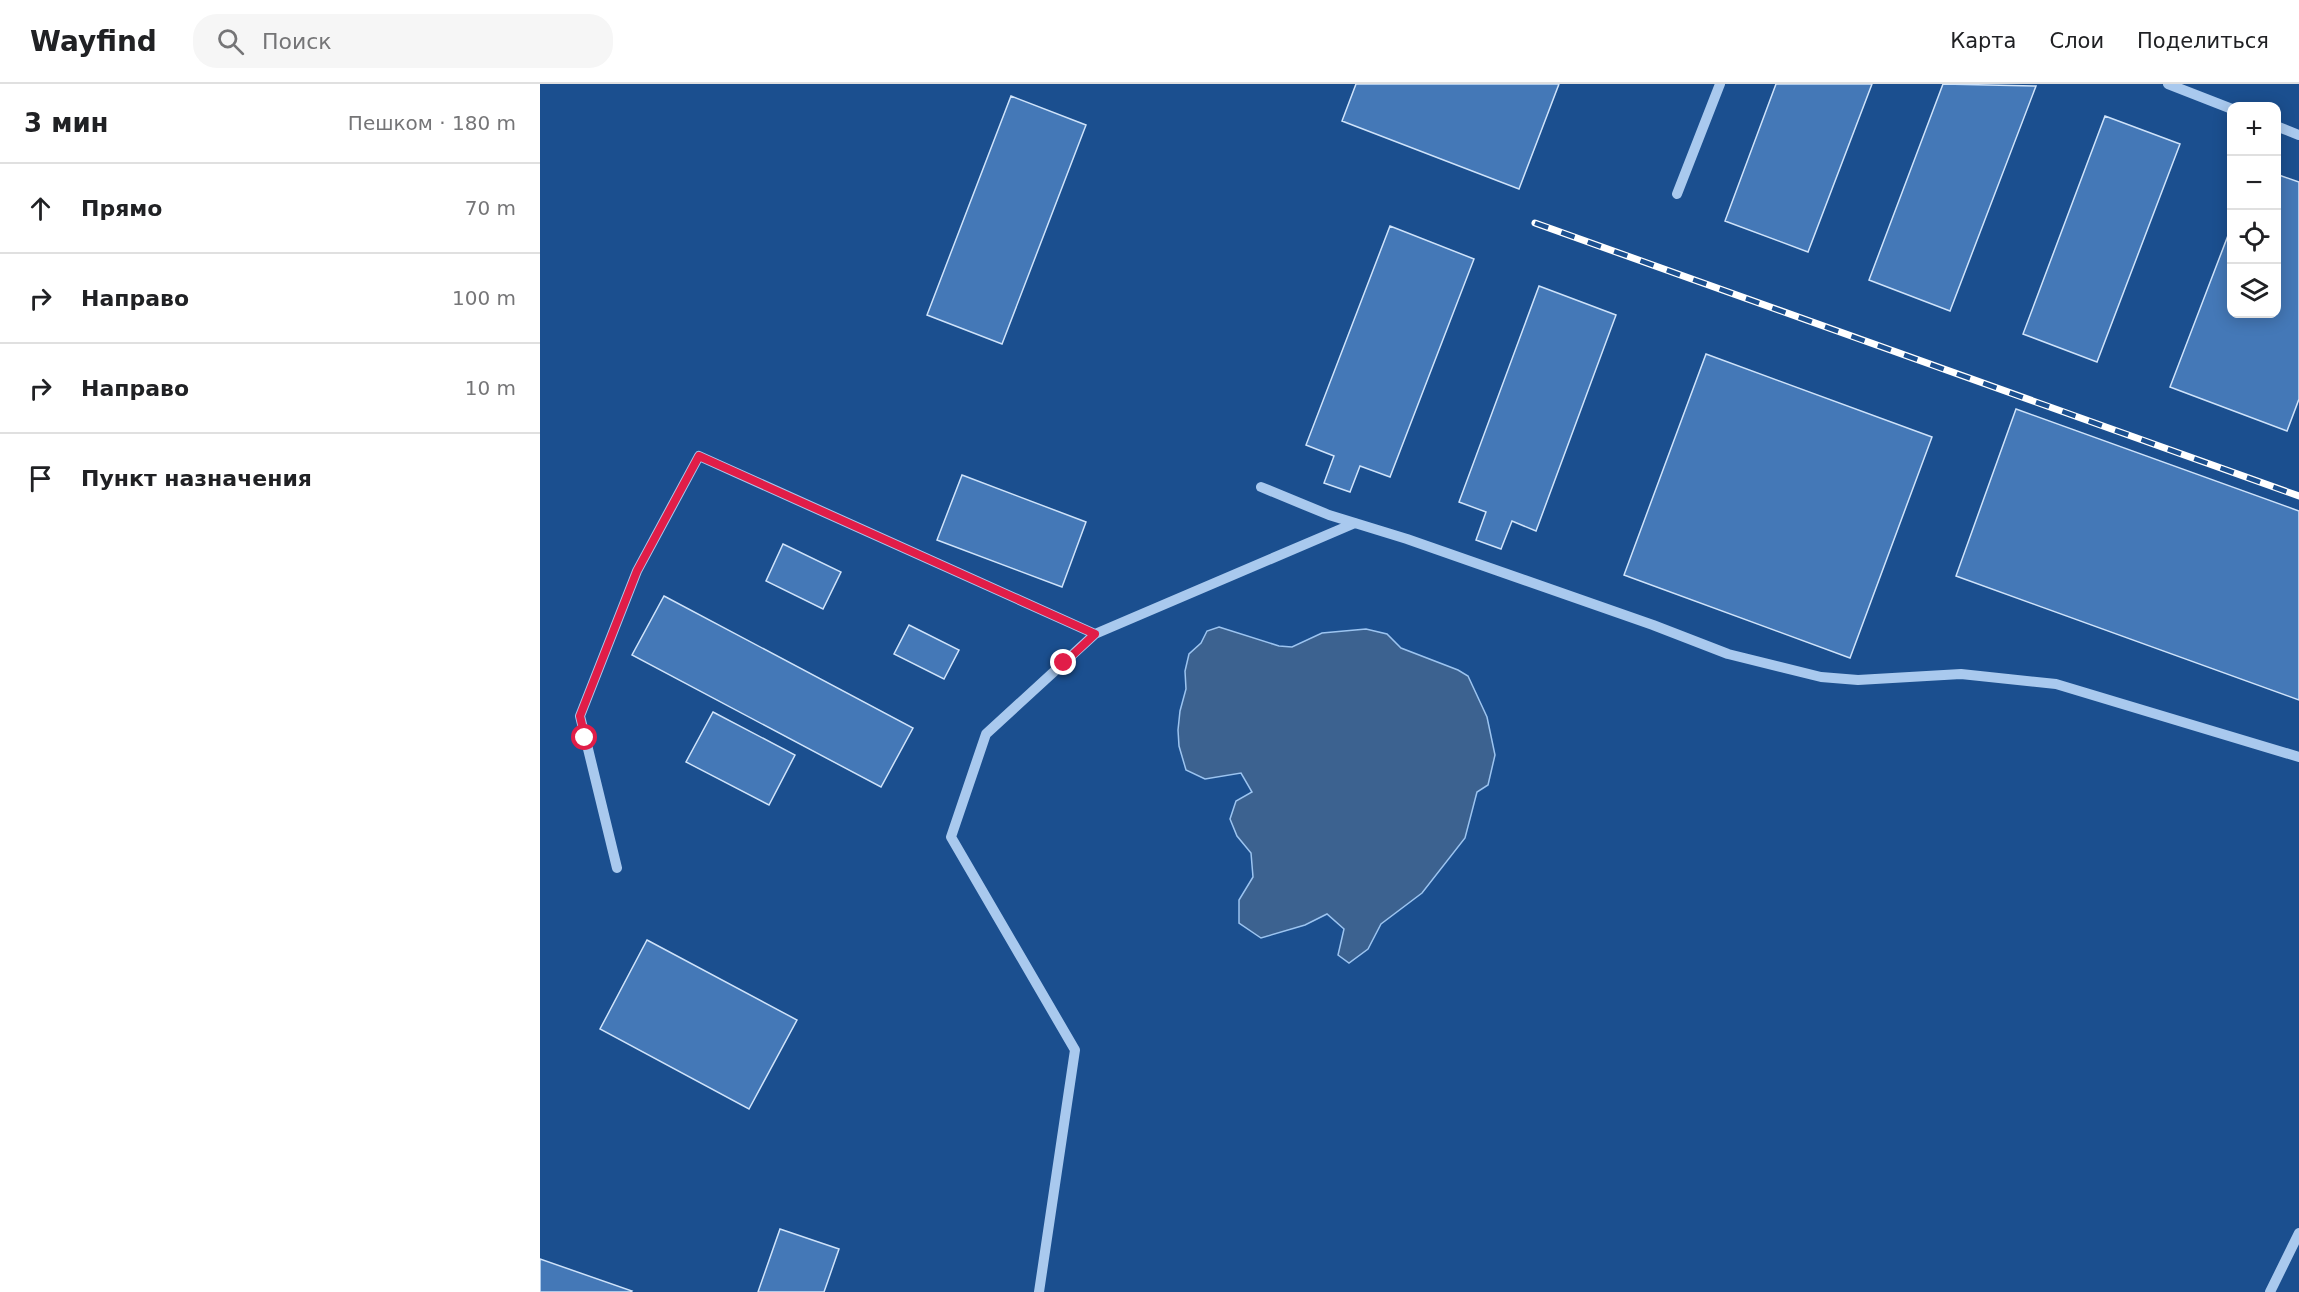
<!DOCTYPE html>
<html lang="ru">
<meta charset="utf-8">
<style>
:root{--surface:#fff;--page:#f6f6f6;--text:#202124;--muted:#757577;--line:#e0e0e0}
body{margin:0;font-family:"DejaVu Sans",sans-serif;background:var(--page);color:var(--text)}
.controls{position:absolute;right:18px;top:18px;display:grid;overflow:hidden;border-radius:12px;box-shadow:0 3px 15px #0003}
.controls button{width:54px;height:54px;display:grid;place-items:center;padding:0;border:0;border-bottom:2px solid var(--line);background:var(--surface);color:var(--text);font:30px sans-serif}
.stop{position:absolute;width:18px;height:18px;margin:-14px;border:4px solid #e11d48;border-radius:50%;background:#fff}
.stop.end{background:#e11d48;border-color:#fff;box-shadow:0 2px 6px #0008}
.list{margin:0;padding:0;list-style:none}
h2{display:flex;justify-content:space-between;align-items:center;height:78px;margin:0;padding:0 24px;font-size:26px}
h2 small{font-size:20px;font-weight:400;color:var(--muted)}
.list li{display:grid;grid-template-columns:39px 1fr auto;gap:18px;align-items:center;box-sizing:border-box;height:90px;padding:0 24px;border-top:2px solid var(--line)}
.list b{display:block;font-size:22px;white-space:nowrap}
.list em{font-size:20px;font-style:normal;color:var(--muted)}
.icon{flex:none;width:33px;height:33px;fill:none;stroke:currentColor;stroke-width:2;stroke-linecap:round;stroke-linejoin:round}
.map{position:relative;flex:none;width:1759px;height:1208px;overflow:hidden}
header{display:flex;align-items:center;gap:36px;box-sizing:border-box;height:84px;padding:0 30px;background:var(--surface);border-bottom:2px solid var(--line)}
header strong{font-size:28px}
nav{display:flex;gap:33px;margin-inline-start:auto;font-size:21px}
.search{width:420px;height:54px;background:var(--page);display:flex;align-items:center;gap:15px;box-sizing:border-box;padding:0 21px;border-radius:24px;color:var(--muted);font-size:22px}
main{display:flex}
aside{flex:1;background:var(--surface)}
.map>svg:first-child{display:block}
</style>
<header>
<strong>Wayfind</strong>
<div class="search"><svg class="icon" aria-label="search" viewBox="0 0 24 24"><circle cx="10" cy="10" r="6"/><path d="M15 15l6 6"/></svg>Поиск</div>
<nav><a>Карта</a><a>Слои</a><a>Поделиться</a></nav>
</header>
<main>
<aside>
<h2>3 мин<small>Пешком · 180 m</small></h2>
<ul class="list">
<li><svg class="icon" aria-label="ahead" viewBox="0 0 24 24"><path d="M12 20V5M6 11l6-6 6 6"/></svg><div><b>Прямо</b></div><em>70 m</em></li>
<li><svg class="icon" aria-label="right" viewBox="0 0 24 24"><path d="M7 20v-9h11M14 6l5 5-5 5"/></svg><div><b>Направо</b></div><em>100 m</em></li>
<li><svg class="icon" aria-label="right" viewBox="0 0 24 24"><path d="M7 20v-9h11M14 6l5 5-5 5"/></svg><div><b>Направо</b></div><em>10 m</em></li>
<li><svg class="icon" aria-label="arrive" viewBox="0 0 24 24"><path d="M6 21V4h12l-3 4 3 4H6"/></svg><div><b>Пункт назначения</b></div></li>
</ul>
</aside>
<div class="map">
<svg width="1759" height="1208" viewBox="0 0 1759 1208">
<rect width="100%" height="100%" fill="#1b4f8f"/>
<path fill="#3c6290" stroke="#9cc4f0" stroke-width="1.5" d="M679 543 739 562 752 563 782 549 826 545 847 550 861 564 918 586 928 592 947 633 955 671 948 701 937 708 925 754 882 809 841 840 828 865 809 879 798 871 804 845 787 830 765 841 721 854 699 839V816L713 793 711 769 697 752 690 735 696 717 712 708 701 689 665 695 646 686 639 662 638 646 640 627 646 605 645 587 649 570 661 559 667 547Z"/>
<path fill="#4478b7" stroke="#cfe3fa" stroke-width="1.5" d="M816 0H1019L979 105 802 37Z
M1236 0H1332L1268 168 1185 137Z
M1403 0 1496 2 1410 227 1329 196Z
M471 12 546 41 462 260 387 231Z
M1565 32 1640 60 1557 278 1483 250Z
M1736 90 1759 98V315L1747 347 1630 303 1692 141V230H1736Z
M850 142 934 175 850 393 820 382 810 408 784 399 794 372 766 361Z
M999 202 1076 231 996 447 972 437 961 465 936 456 946 428 919 418Z
M1166 270 1392 353 1310 574 1084 491Z
M1476 325 1759 427V616L1416 492Z
M422 391 546 438 522 503 397 456Z
M243 460 301 488 283 525 226 497Z
M124 512 373 644 341 703 92 571Z
M369 541 419 566 404 595 354 570Z
M173 628 255 671 229 721 146 678Z
M107 856 257 936 209 1025 60 945Z
M240 1145 299 1165 284 1208H218Z
M0 1175 92 1207 91 1208H0Z"/>
<g fill="none" stroke-linecap="round" stroke-linejoin="round">
<path stroke="#a9c9ee" stroke-width="10" d="M1628 0 1692 25
M1736 42 1759 51
M1137 110 1180 0
M721 403 789 431 867 455 1113 541 1188 570 1281 593 1318 596 1421 590 1516 600 1759 673
M77 784 40 632 97 487 159 372 555 550
M499 1208 535 966 411 753 446 650 555 550 815 439
M1730 1208 1759 1149"/>
<defs>
<path id="rail" d="M995 139 1759 412"/>
</defs>
<use href="#rail" stroke="#fff" stroke-width="7"/>
<use href="#rail" stroke="#1b4f8f" stroke-width="4.5" stroke-dasharray="14" stroke-linecap="butt"/>
</g>
<g fill="none" stroke-linecap="round" stroke-linejoin="round">
<path stroke="#e11d48" stroke-width="8" d="M45 654 40 632 97 487 159 372 555 550 524 579"/>
</g>
</svg>
<div class="controls">
<button>+</button>
<button>−</button>
<button><svg class="icon" aria-label="locate" viewBox="0 0 24 24"><circle cx="12" cy="12" r="6"/><path d="M12 2v4M12 18v4M2 12h4M18 12h4"/></svg></button>
<button><svg class="icon" aria-label="layers" viewBox="0 0 24 24"><path d="M12 4l9 5-9 5-9-5zM3 14l9 5 9-5"/></svg></button>
</div>
<div class="stop" style="left:45px;top:654px"></div>
<div class="stop end" style="left:524px;top:579px"></div>
</div>
</main>
